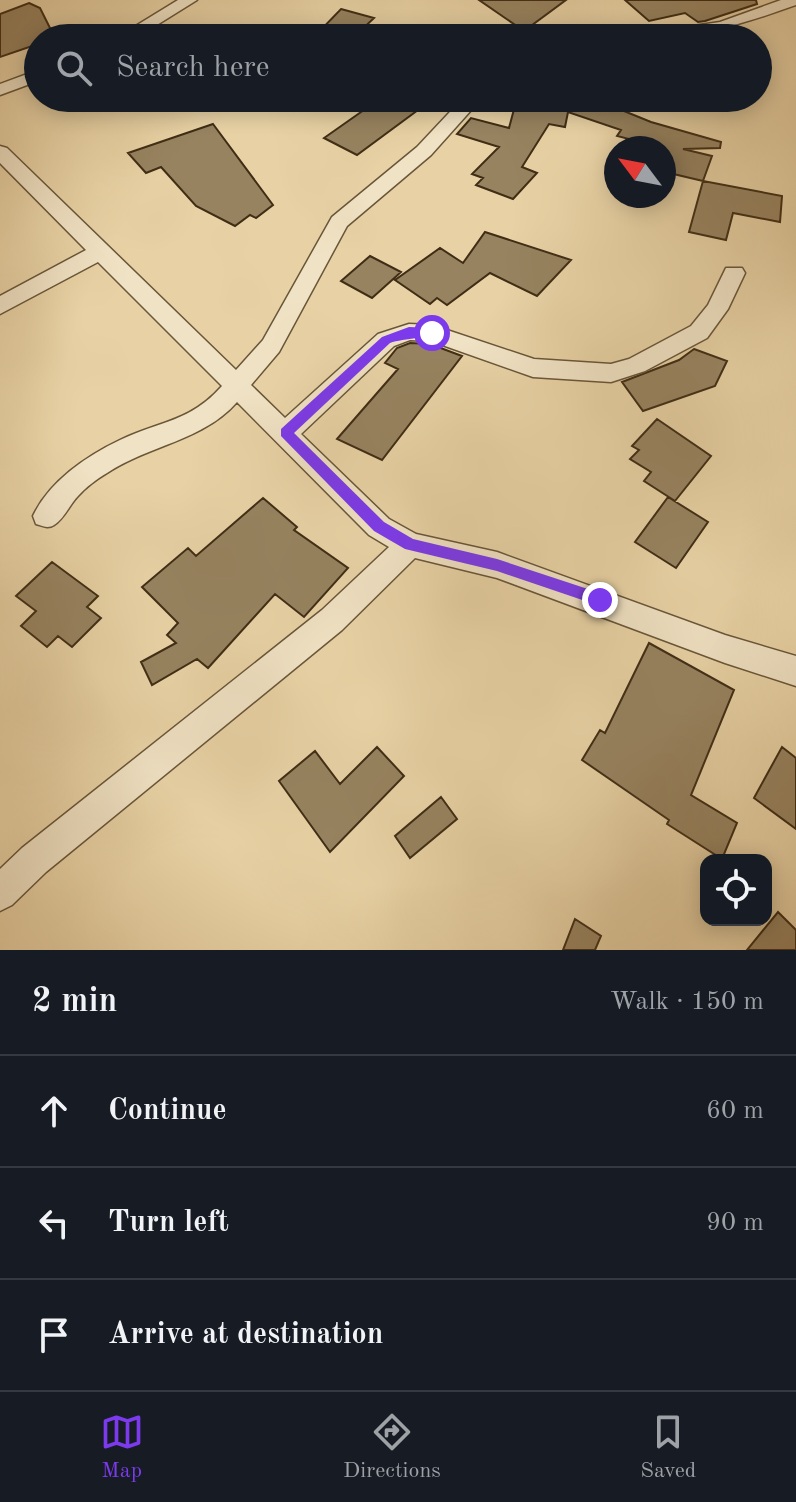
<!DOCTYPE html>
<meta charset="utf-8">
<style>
:root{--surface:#171b24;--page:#20242c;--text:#f1f3f6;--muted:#9ea1a6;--line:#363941;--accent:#7c3aed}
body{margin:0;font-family:"Old Standard TT",serif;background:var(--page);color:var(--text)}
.controls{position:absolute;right:24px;bottom:24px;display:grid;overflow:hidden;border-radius:16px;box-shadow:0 4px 20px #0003}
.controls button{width:72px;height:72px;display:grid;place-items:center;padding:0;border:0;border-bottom:2px solid var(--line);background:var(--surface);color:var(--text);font:40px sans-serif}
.compass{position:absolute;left:604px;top:136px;width:72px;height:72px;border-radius:50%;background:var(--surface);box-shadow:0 4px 20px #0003;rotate:302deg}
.stop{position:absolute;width:24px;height:24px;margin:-18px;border:6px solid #7c3aed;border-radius:50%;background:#fff}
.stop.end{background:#7c3aed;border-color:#fff;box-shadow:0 2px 8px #0008}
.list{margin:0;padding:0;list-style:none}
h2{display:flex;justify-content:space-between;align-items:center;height:104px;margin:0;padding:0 32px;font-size:34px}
h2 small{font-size:26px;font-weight:400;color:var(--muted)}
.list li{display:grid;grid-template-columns:52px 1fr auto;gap:24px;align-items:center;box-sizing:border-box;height:112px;padding:0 32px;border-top:2px solid var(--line)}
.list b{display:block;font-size:30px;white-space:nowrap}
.list em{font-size:26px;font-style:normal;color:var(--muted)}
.icon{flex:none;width:44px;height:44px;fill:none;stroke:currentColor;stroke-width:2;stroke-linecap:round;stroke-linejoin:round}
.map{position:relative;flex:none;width:796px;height:950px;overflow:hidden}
.search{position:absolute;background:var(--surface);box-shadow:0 4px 20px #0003;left:24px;right:24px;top:24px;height:88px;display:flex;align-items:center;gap:20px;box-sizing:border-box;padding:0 28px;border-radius:44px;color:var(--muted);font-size:30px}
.sheet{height:440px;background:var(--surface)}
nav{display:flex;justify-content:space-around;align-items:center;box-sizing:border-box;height:112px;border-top:2px solid var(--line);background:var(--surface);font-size:22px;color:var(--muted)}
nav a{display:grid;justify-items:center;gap:4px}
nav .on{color:var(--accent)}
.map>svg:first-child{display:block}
</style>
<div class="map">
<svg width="796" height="950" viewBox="0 0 796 950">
<rect width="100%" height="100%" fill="#e8d2a5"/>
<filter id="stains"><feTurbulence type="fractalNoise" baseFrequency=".0025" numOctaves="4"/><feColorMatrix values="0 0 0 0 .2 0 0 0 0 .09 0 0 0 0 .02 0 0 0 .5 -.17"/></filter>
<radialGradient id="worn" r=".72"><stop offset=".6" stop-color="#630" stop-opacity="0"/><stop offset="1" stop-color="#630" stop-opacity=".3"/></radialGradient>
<path fill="#978360" stroke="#3f2d15" stroke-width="2" d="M479 0H566L524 31Z
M625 0H756L757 4 705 21 698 22 685 13 649 21Z
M29 3 40 8 55 38H38V44L0 57V14Z
M341 9 374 18 353 38H313Z
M381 98H390L418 110 357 155 324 138Z
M517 98H592L651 122 721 142 720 148 683 149 712 156 703 181 782 196 780 222 733 213 726 240 689 232 703 181 669 173 664 181V148L617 136 621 130 568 112 565 127 549 124 522 167 537 173 513 199 476 185 483 178 472 174 499 147 457 134 471 118 509 128Z
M213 124 273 205 256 218 250 215 235 226 196 206 161 167 146 173 128 153Z
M485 232 571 260 537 296 490 273 447 305 437 298 430 304 395 280 440 248 463 263Z
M370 256 401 272 372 298 341 281Z
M410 343 430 344 462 356 382 460 337 439 398 369 385 363 397 348Z
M694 349 727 361 715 386 643 411 622 382 679 360Z
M657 419 711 456 675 501 644 481 651 472 630 459 639 450 632 446Z
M668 497 708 522 676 568 635 542Z
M263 498 297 527 294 530 348 568 304 617 275 594 208 668 197 659 152 685 141 662 176 643 167 635 178 623 142 587 188 548 196 556Z
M52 562 98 596 87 607 101 618 72 647 58 636 47 647 21 626 36 611 16 596Z
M649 643 734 690 691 795 737 823 722 859 667 824 669 820 582 760 600 730 605 733Z
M377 747 404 776 330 852 279 781 315 751 340 784Z
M782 747 796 758V829L754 798Z
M441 797 457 819 410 858 395 836Z
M778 912 796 930V950H747Z
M575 919 601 936 595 950H563Z"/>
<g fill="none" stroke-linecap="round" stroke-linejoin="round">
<defs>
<path id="minor" d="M178 0H197L136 38H116Z
M781 0H796V5C740 25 698 38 638 38L646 33 720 22Z
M38 70V81L0 95V84Z
M463 98H482L431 155 347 226 279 352 251 385 285 418 378 334 409 324 432 325 534 359 611 364 629 359 691 326 708 305 726 268H742L745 273 728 309 707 338 645 371 611 382 533 377 431 341 410 340 394 346 301 434 389 519 416 534 497 552 725 635 796 656V686L725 663 497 578 415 558 342 630 46 872 12 905 0 911V869L22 848 322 610 389 547 369 535 237 402C203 441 149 445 107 473 97 479 86 487 78 496 70 504 64 519 54 525 48 529 43 526 36 524L33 516C49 482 86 456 120 440 160 421 190 422 222 386L98 262 0 314V296L86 250 0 163V146L7 148 236 370 263 340 332 217 417 147Z"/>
</defs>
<use href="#minor" stroke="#695639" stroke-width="3"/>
<use href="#minor" fill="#f0e2c4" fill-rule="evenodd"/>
</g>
<path fill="#7c3aed" d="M409 327 432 328 438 333C431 338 404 338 390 343L294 433 384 522 413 539 497 559 600 593 607 600 605 604 600 606 497 571 405 549 374 531 281 436V429L382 337Z"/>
<rect width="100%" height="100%" filter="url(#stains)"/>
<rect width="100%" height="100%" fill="url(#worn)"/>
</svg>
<div class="controls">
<button><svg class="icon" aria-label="locate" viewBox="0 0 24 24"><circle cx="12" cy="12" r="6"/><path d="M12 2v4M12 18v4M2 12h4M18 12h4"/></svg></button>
</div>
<svg class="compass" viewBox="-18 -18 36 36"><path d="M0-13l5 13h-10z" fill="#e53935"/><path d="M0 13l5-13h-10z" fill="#9ea1a6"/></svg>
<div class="stop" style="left:432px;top:333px"></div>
<div class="stop end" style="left:600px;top:600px"></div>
<div class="search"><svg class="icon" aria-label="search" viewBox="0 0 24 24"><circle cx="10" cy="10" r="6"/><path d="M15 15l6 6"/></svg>Search here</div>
</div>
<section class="sheet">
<h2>2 min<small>Walk · 150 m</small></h2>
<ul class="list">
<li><svg class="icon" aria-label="ahead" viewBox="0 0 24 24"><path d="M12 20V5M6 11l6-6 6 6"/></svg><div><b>Continue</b></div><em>60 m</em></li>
<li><svg class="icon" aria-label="left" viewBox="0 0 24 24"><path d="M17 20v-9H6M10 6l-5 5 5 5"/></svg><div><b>Turn left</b></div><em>90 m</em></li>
<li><svg class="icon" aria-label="arrive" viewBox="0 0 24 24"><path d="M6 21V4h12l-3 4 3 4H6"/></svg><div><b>Arrive at destination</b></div></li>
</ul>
</section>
<nav>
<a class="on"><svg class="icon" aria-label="map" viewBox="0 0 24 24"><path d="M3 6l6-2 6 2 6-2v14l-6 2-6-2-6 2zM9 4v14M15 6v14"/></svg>Map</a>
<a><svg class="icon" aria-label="directions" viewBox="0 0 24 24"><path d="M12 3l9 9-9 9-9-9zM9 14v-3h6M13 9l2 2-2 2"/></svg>Directions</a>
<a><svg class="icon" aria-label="saved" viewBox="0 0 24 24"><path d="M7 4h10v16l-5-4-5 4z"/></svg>Saved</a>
</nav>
